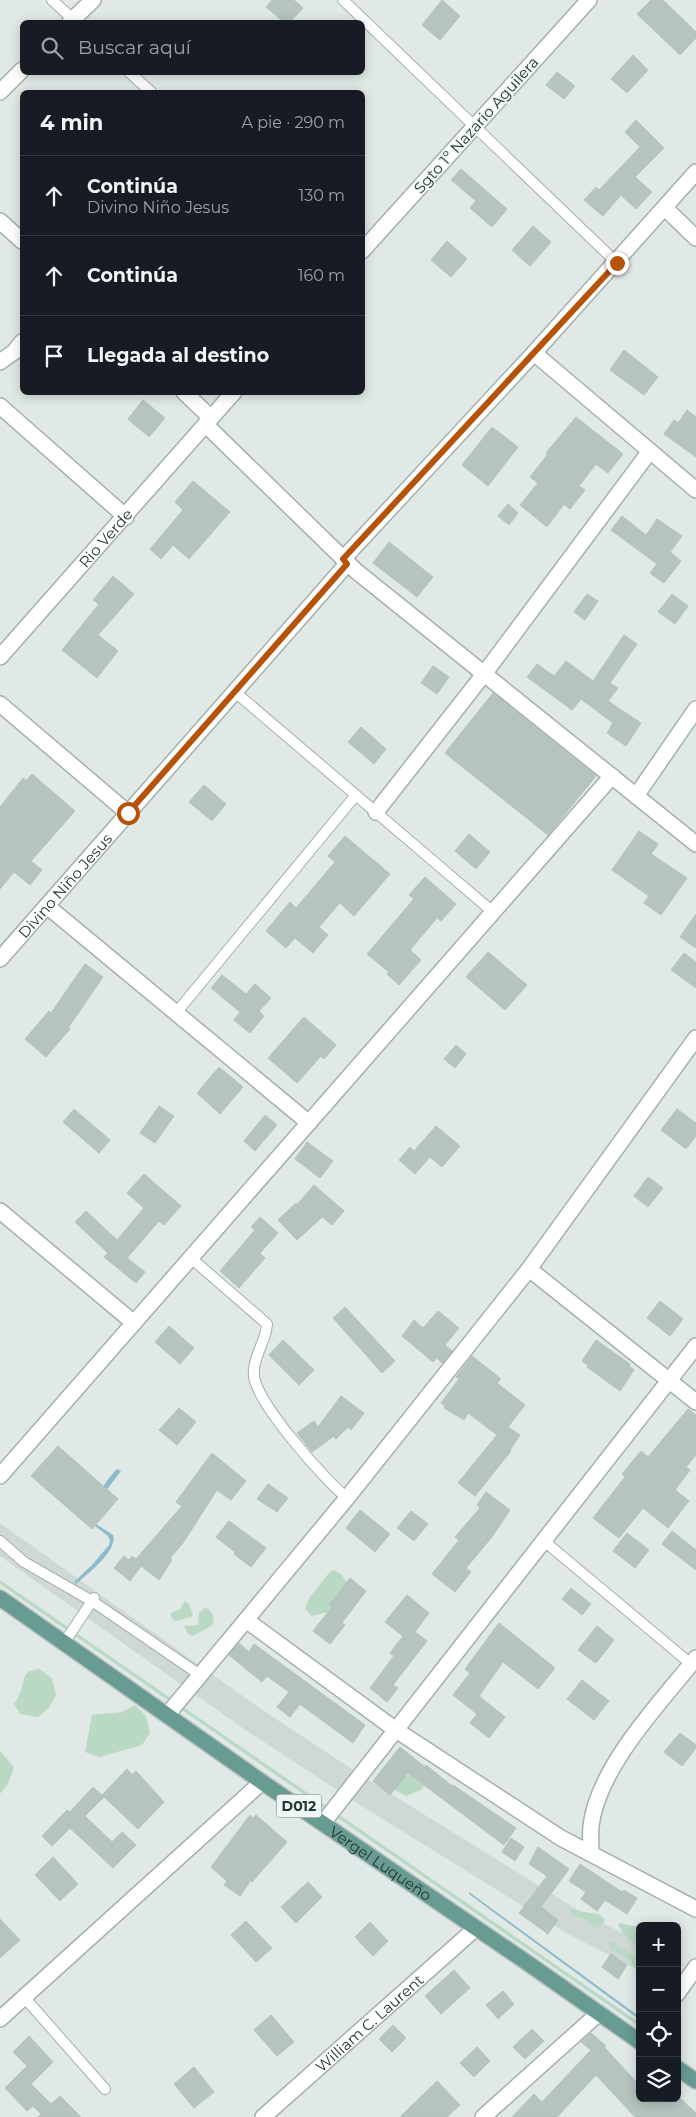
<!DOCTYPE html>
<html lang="es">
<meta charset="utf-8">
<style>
:root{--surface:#171b24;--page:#242831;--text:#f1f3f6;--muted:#9ea1a6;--line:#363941}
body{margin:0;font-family:Montserrat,sans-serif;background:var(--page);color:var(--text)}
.controls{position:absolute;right:15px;bottom:15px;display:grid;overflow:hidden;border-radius:8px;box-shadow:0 2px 12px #0003}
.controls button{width:45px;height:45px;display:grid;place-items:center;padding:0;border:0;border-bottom:1px solid var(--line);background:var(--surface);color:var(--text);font:25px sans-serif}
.stop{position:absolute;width:15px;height:15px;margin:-11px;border:4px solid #b45309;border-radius:50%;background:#fff}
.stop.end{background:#b45309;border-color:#fff;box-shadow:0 1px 5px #0008}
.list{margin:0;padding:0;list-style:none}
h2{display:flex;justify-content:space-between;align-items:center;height:65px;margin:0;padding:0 20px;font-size:21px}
h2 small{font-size:16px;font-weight:400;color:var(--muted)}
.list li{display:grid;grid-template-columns:32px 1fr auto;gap:15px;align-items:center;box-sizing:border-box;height:80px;padding:0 20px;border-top:1px solid var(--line)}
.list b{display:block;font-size:19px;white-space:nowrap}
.list p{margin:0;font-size:16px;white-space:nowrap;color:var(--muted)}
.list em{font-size:16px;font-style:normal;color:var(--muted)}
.icon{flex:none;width:28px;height:28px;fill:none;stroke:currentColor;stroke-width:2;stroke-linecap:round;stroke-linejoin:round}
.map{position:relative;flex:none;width:696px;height:2117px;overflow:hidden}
.search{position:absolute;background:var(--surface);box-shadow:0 2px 12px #0003;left:20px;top:20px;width:345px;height:55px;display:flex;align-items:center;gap:12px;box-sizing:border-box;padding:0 18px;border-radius:8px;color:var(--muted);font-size:19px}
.panel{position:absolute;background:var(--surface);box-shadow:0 2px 12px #0003;left:20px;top:90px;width:345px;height:305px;border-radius:8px}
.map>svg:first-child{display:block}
</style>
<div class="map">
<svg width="696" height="2117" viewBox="0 0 696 2117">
<rect width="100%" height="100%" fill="#e0e9e6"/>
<path fill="#ced9d5" d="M0 1523 261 1709 367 1779 583 1913 640 1942V1971L568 1934 352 1800 244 1729 0 1556Z"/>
<path fill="#bad9c5" d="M334 1570C342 1574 346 1578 347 1588L328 1612 312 1616 305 1609 309 1598 329 1573Z
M0 1580 640 2023V2027L0 1584Z
M185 1601 189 1604 193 1615 191 1617 175 1621 171 1617V1613L180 1609Z
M205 1608 209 1609 213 1615 214 1623C210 1628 198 1633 192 1636L188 1634 184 1626 198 1625 199 1613Z
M39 1669 52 1678 56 1695 48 1709 38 1717 20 1714 14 1704C17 1699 20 1694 22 1688 25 1675 24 1671 39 1669Z
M135 1705 146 1716 150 1733 142 1745 99 1757 85 1752 92 1715 122 1712Z
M0 1751 14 1767 8 1784 0 1794Z
M414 1771 425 1784 421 1790 406 1796 393 1789 402 1777H405Z
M571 1910 599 1914 604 1919V1922L597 1929 584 1919 570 1914Z
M621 1923 632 1926H649H640V1948L623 1934 618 1924Z
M612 1942 640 1959V1970L634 1968 631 1961 611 1950 608 1943Z"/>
<path fill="#8cbbca" d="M117 1469 121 1471 105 1492 94 1518 96 1524 113 1535C118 1551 87 1574 76 1584L74 1582 92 1565 109 1545 110 1541 108 1536 91 1523C97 1498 99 1488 117 1469Z
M469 1892 640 2017V2020L469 1894Z"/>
<path fill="#b5c4bf" stroke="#b3c2bd" d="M272 0H294L303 8 290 22H284L266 7Z
M442 0 460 16 440 40 422 25Z
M651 0H663L696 32V38L680 55 637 14Z
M633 55 648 70 627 93 611 79Z
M557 72 575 86 564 99 546 85Z
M636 120 664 148 635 177 652 192 636 209 621 195 603 216 584 200 596 187 599 190 640 147 625 132Z
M461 169 507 209 492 227 470 208 476 201 451 180Z
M533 226 551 242 530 266 512 250Z
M447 241 467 259 451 277 431 260Z
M624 350 658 377 644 395 610 370Z
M143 400 165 418 149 437 128 419Z
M687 410 696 417V457L664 434 674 420 678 423Z
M576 417 623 454 608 473 596 464 579 486 585 490 570 509 564 504 547 527 520 505 538 483 530 477 548 454 546 453Z
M492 427 518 447 488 486 462 465Z
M193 481 230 512 189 559 173 545 161 559 150 549 183 510 175 502Z
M508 504 518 513 509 525 498 516Z
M622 516 646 535 657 519 682 536 670 552 681 561 664 583 650 573 657 564 611 530Z
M389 542 433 577 417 597 373 563Z
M113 576 134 594 98 635 118 651 97 678 62 650 99 604 93 600Z
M587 594 598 601 585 620 574 612Z
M672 594 688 606 675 624 658 612Z
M624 635 637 644 610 683 618 688 608 701 641 723 626 746 607 733 613 723 581 699 572 710 527 677 537 664 554 676 566 661 593 681Z
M433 666 449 677 437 694 421 683Z
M493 693 596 776 548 835 445 753Z
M361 727 386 749 374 764 348 742Z
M32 774 75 811 31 861 42 870 30 885 14 872 0 889V807L23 778 26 781Z
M204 785 226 804 212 821 189 802Z
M639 831 658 844 651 854 687 878 661 915 644 903 649 896 612 870Z
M469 834 490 852 476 869 455 851Z
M345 836 390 874 354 916 340 903 319 927 328 935 313 953 295 938 286 948 266 931 290 902 296 908 335 862 328 856Z
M425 877 456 904 441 921 437 918 410 950 421 960 399 985 387 974 389 972 367 954 414 899 409 895Z
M696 914V948L680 937Z
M488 952 527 985 505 1010 466 977Z
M684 953 696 962V988L671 970Z
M85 964 103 977 68 1028 70 1029 46 1057 25 1039 49 1011 51 1013Z
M222 975 246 994 255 984 271 998 259 1011 264 1016 250 1033 234 1020 240 1012 211 988Z
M304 1017 336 1045 324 1059 321 1056 297 1083 268 1058Z
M456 1045 466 1054 455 1068 444 1059Z
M219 1067 243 1087 220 1114 197 1093Z
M159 1106 174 1116 155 1143 140 1133Z
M74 1109 110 1140 99 1153 63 1122Z
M677 1109 696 1123V1136L686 1149 661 1130Z
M265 1115 277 1125 255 1151 244 1141Z
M436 1126 460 1146 442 1167 430 1157 415 1174 399 1160 410 1147 414 1151Z
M307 1142 333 1161 320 1178 295 1159Z
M144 1174 181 1206 164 1225 159 1221 127 1258 145 1272 136 1283 104 1257 108 1253 75 1222 86 1211 117 1240 144 1208 127 1193Z
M648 1177 663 1188 648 1207 634 1196Z
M314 1185 344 1211 332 1225 322 1217 297 1240 278 1220 296 1203 297 1205Z
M260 1217 278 1233 260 1253 265 1258 239 1288 220 1271 255 1230 251 1227Z
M660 1301 683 1319 670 1336 647 1318Z
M345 1307 395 1361 382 1373 333 1318Z
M438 1311 459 1328 445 1345 452 1351 442 1363 437 1358 433 1362 402 1336 414 1320 423 1328Z
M169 1326 194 1348 180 1364 155 1342Z
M283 1340 314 1370 299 1385 269 1355Z
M596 1340 630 1364 629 1366 634 1370 620 1391 587 1367 588 1365 582 1361Z
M472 1356 501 1379 497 1383 525 1405 508 1427 520 1435 510 1450 511 1451 475 1496 458 1483 497 1435 468 1413 464 1420 444 1408 445 1406 441 1403 459 1379 456 1377Z
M341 1396 364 1413 351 1430 348 1427 336 1439 334 1436 312 1452 297 1433 314 1421 318 1427Z
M179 1408 196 1422 177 1445 159 1430Z
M688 1409 696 1415V1455L686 1467 690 1470 675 1490 689 1501 668 1528 643 1508 619 1538 593 1518 625 1477 622 1474 641 1451 648 1457Z
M58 1446 118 1499 92 1529 31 1476Z
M212 1453 246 1481 231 1500 217 1490 183 1543 170 1558 172 1560 159 1580 141 1566 130 1581 114 1568 124 1556 129 1560 132 1556 136 1559 182 1506 176 1502Z
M268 1484 288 1498 277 1512 257 1499Z
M486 1492 510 1510 492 1537 466 1568 471 1572 455 1592 432 1574 459 1540 455 1537 480 1508 477 1505Z
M360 1510 390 1534 375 1552 346 1528Z
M411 1511 428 1524 414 1541 397 1528Z
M229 1521 266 1548 251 1567 234 1554 235 1552 216 1537Z
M672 1531 696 1550V1570L662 1544Z
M627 1533 649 1550 635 1568 613 1551Z
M350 1578 366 1591 342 1623 345 1625 330 1644 313 1631 332 1607 329 1605Z
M571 1588 591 1604 582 1615 562 1599Z
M407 1595 429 1613 415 1632 427 1641 393 1685 398 1688 387 1702 370 1688 394 1656 390 1653 403 1636 385 1622Z
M499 1623 555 1668 538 1689 503 1662 479 1696 505 1717 489 1738 470 1723 477 1714 453 1695 470 1673 465 1669Z
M597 1626 614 1640 596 1663 578 1650Z
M239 1643 249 1652 254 1644 365 1725 353 1743 300 1704 290 1717 277 1707 289 1692 267 1676 262 1682 229 1655Z
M582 1680 609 1701 594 1720 567 1699Z
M680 1733 696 1745V1748L682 1766 664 1752Z
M400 1747 425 1767 426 1765 452 1786 453 1785 516 1828 504 1845 408 1773 390 1795 373 1781Z
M127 1769 132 1775 136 1771 164 1802 138 1829 102 1795Z
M93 1787 104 1797 85 1816 112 1842 122 1832 136 1845 113 1868 70 1828 52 1846 42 1836 67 1810 70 1812Z
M250 1815 253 1818 256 1815 287 1842 252 1882 251 1880 240 1896 224 1885 227 1881 211 1867Z
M511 1838 524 1847 515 1861 502 1852Z
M538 1847 569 1869 541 1907 558 1920 548 1934 519 1913 547 1876 529 1864Z
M53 1857 78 1884 60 1901 35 1875Z
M580 1864 622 1892 624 1890 637 1898 627 1914 605 1900 597 1911 581 1899 586 1892 569 1881Z
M308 1882 322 1897 296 1923 281 1907Z
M0 1919 20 1940 0 1958Z
M246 1921 272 1948 256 1962 231 1935Z
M370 1922 388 1941 373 1956 355 1937Z
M611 1954 627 1965 618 1979 602 1967Z
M454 1970 470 1988 441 2014 425 1996Z
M503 1991 514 2004 498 2019 486 2005Z
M271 2015 294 2042 277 2056 254 2030Z
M393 2025 406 2038 392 2052 379 2039Z
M532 2029 544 2041 525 2059 513 2047Z
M591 2033 606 2046 604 2047 640 2086V2098H680L696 2113V2117H635L596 2075 557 2117H512L534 2094 542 2102 591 2050 581 2042Z
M29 2036 53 2062 31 2084 51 2104 60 2096 81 2117H38L41 2114 33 2106 27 2111 5 2088 27 2066 13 2052Z
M477 2047 490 2061 474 2077 460 2063Z
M194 2067 214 2092 194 2108 174 2084Z
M437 2081 460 2105 447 2117H400Z"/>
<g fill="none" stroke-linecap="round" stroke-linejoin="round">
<defs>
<path id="service" d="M52 0 76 22
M343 0 617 263
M129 72 151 92
M235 692 493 912
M176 1013 356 795
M191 1258 267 1324C266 1342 252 1358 254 1376 257 1404 325 1480 347 1498
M0 1541 24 1562 92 1601 200 1675
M544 1541 691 1664
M64 1643 94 1598
M24 1997 105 2089"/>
<g id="minor">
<path d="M70 22 93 0"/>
<path d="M0 92 22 70"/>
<path d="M665 208 696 238"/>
<path d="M0 221 22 241"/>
<path d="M362 251 589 0"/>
<path d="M534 353 696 490"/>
<path d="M0 362 14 352 22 342"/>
<path d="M184 392 211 418"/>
<path d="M0 406 126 517"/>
<path d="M206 425 356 571 696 844"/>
<path d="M343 559 534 353 696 172"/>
<path id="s1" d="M0 657 234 392"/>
<path d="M0 704 128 813"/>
<path d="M636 796 696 709"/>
<path d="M376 812 484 674 650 451"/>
<path d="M47 906 309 1123"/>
<path id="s2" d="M0 959 347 564"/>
<path d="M0 1211 134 1323"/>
<path d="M529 1269 696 1402"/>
<path d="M0 1476 612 776"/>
<path d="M246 1620 347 1498 529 1269 696 1038"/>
<path d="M167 1715 246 1620 396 1730 561 1838 696 1909"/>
<path d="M323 1823 696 1346"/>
<path d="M591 1853C591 1844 590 1835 591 1826 598 1767 660 1703 696 1658"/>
<path d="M677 1994 696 1967"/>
<path d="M0 2019 262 1782"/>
<path id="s3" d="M263 2117 476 1928"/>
<path d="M483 2117 599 2013"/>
</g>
<g id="primary">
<path id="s4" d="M0 1598 262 1782 529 1964 640 2042"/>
<path d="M677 2068 696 2081"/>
</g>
</defs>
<use href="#service" stroke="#a3b0ad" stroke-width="12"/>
<use href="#minor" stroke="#a3b0ad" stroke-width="18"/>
<use href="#primary" stroke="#bdc3c2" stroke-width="18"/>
<use href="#service" stroke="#fff" stroke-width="10"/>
<use href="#minor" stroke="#fff" stroke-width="15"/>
<use href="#primary" stroke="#689b92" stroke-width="15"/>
</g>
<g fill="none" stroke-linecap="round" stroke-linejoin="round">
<path stroke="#b45309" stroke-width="6" d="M128 813 347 564 343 559 617 263"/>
</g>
<g text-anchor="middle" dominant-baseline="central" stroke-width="4" stroke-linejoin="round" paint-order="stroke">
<rect fill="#f0f6f4" stroke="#60716e" stroke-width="1" x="276.5" y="1794.5" width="45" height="23" rx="4"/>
<g font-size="14" font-weight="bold" fill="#223834">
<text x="299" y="1806">D012</text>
</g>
<g font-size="15" fill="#223834" stroke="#f0f6f4">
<text transform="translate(476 125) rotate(-48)">Sgto 1º Nazario Aguilera</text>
<text stroke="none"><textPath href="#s1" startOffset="159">Rio Verde</textPath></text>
<text stroke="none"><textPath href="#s2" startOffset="98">Divino Niño Jesus</textPath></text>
<text stroke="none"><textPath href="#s4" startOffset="464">Vergel Luqueño</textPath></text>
<text stroke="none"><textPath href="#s3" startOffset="142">William C. Laurent</textPath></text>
</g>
</g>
</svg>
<div class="controls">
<button>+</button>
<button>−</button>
<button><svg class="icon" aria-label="locate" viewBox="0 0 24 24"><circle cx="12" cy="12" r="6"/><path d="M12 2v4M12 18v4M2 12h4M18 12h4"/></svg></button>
<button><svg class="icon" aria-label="layers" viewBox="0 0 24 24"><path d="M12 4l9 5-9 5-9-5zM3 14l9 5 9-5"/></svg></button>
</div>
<div class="stop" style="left:128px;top:813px"></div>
<div class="stop end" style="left:617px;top:263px"></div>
<div class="search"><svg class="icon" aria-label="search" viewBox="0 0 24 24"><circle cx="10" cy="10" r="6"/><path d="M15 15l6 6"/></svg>Buscar aquí</div>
<section class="panel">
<h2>4 min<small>A pie · 290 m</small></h2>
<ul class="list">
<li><svg class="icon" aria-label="ahead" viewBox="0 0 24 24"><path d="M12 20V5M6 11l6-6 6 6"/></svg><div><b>Continúa</b><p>Divino Niño Jesus</p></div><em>130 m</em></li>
<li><svg class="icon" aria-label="ahead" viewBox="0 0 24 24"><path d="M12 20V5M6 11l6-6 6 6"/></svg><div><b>Continúa</b></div><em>160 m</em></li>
<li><svg class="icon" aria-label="arrive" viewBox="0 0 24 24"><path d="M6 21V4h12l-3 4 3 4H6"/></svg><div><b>Llegada al destino</b></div></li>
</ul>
</section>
</div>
